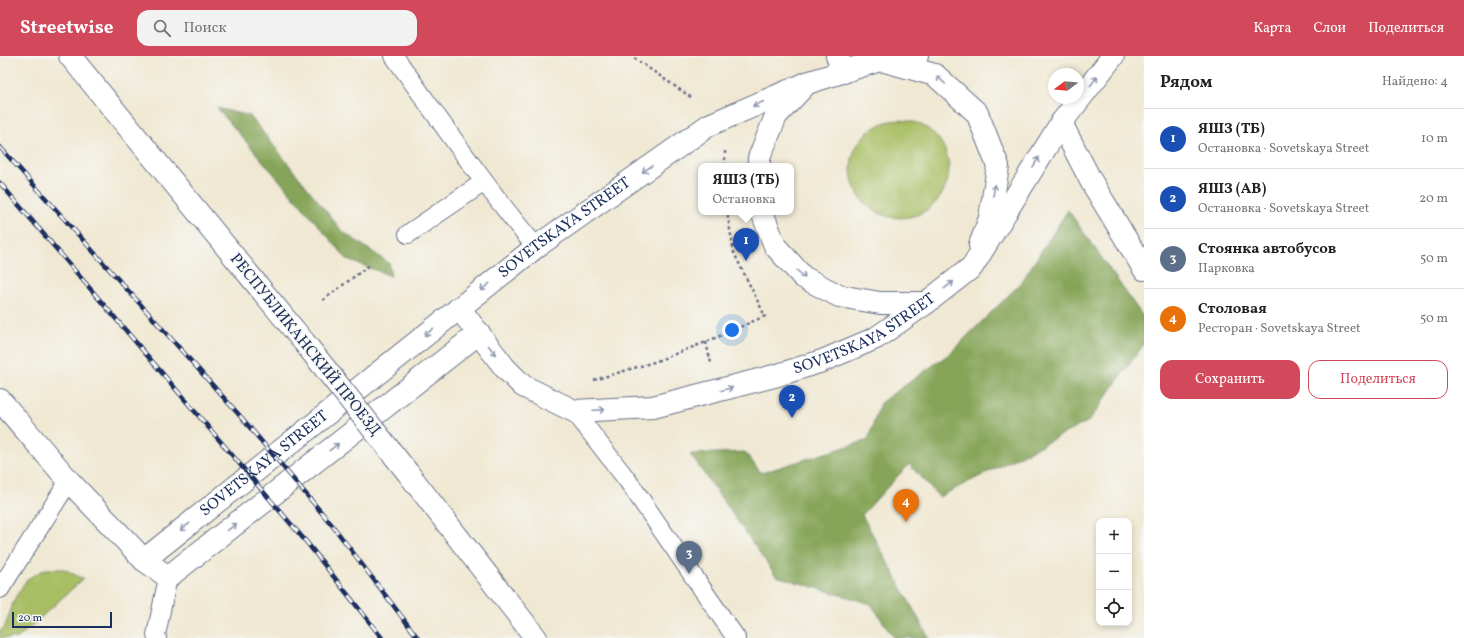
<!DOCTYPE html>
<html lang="ru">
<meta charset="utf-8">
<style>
:root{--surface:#fff;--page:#f2f2f2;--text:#222;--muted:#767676;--line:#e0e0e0;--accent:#d1495b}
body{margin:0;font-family:Vollkorn,serif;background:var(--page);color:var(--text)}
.controls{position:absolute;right:12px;bottom:12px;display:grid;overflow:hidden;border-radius:8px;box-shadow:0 2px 6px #0003}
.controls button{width:36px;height:36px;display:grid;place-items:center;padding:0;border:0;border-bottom:1px solid var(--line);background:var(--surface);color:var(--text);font:20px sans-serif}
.compass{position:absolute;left:1048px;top:12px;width:36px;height:36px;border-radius:50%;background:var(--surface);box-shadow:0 2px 6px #0003;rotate:254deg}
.scale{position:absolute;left:12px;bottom:10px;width:100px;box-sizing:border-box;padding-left:4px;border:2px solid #1b2f5e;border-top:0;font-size:11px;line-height:14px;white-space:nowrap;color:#1b2f5e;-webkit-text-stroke:3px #f6f6f2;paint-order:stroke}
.you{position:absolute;left:732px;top:274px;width:14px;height:14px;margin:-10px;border:3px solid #fff;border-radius:50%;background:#1a73e8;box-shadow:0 0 0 6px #1a73e833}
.badge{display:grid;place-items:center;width:26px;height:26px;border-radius:50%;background:var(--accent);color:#fff;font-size:13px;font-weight:700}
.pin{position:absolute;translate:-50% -33px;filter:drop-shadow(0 1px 2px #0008)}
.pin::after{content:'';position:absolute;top:21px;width:14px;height:12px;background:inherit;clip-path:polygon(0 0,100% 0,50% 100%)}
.popup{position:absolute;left:698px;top:107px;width:96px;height:52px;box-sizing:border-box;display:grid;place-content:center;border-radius:8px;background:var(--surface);filter:drop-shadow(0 1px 3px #0005);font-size:13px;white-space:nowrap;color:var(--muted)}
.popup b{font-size:15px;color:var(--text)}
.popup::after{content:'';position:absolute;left:50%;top:100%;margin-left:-8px;border:8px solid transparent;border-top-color:var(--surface)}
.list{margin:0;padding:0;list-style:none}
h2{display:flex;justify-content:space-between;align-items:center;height:52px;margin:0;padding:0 16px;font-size:17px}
h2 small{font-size:13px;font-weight:400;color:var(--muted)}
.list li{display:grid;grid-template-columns:26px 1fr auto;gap:12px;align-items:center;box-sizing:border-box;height:60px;padding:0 16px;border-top:1px solid var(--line)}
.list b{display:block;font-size:15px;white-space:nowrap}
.list p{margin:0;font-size:13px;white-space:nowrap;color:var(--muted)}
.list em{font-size:13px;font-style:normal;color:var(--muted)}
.actions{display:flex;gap:8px;padding:12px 16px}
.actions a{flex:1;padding:9px 0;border:1px solid var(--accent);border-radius:12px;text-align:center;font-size:14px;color:var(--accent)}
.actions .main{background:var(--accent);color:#fff}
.icon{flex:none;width:22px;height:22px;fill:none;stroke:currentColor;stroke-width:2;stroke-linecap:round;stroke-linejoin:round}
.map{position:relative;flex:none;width:1144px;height:582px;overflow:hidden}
header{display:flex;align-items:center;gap:24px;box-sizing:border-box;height:56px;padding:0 20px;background:var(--accent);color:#fff}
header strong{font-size:19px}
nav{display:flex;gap:22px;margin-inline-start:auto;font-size:14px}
.search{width:280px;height:36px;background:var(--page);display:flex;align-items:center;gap:10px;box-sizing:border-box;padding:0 14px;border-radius:12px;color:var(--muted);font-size:15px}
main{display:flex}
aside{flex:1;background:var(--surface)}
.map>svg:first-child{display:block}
</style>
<header>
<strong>Streetwise</strong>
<div class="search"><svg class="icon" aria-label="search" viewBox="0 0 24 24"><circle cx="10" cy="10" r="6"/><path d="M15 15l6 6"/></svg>Поиск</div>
<nav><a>Карта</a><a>Слои</a><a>Поделиться</a></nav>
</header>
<main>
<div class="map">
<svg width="1144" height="582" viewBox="0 0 1144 582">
<rect width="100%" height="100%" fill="#f6f6f2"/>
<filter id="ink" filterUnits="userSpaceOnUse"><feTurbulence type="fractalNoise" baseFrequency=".025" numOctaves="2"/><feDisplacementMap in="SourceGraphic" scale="8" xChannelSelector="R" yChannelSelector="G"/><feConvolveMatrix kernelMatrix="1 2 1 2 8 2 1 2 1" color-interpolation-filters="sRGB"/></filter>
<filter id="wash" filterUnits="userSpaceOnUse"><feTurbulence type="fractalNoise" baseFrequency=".012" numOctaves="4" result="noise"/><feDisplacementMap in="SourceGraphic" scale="16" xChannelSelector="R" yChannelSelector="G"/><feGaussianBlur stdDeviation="0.9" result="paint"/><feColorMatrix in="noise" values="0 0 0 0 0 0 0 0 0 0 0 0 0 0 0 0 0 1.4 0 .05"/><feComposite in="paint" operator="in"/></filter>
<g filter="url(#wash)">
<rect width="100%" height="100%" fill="#f0e8d2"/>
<path fill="#a9be63" stroke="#627660" d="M851 113a49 49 0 1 1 98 0a49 49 0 1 1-98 0Z
M45 513H64L83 523 18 582H0V575L5 570 14 544 27 523Z"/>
<path fill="#86a559" stroke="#506a5c" d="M217 52 250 60 342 175 389 207 391 220 348 204Z
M1068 154 1144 262V288L1089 365 939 441 909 408 862 459 929 582H894L871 548 776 520 690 398 745 396 761 417 868 384 880 347 949 298 1020 228Z"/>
</g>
<g filter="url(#ink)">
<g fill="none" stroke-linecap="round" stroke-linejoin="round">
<defs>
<path id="service" d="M394 0C440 64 485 131 536 191
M408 178 484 126
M574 355 628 425 736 582
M0 533 69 425
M157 582 156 579 168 521"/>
<path id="minor" d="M837 0 844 16
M881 4 935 19 977 57 998 110 990 162 980 189
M1061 67 1091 125 1144 213
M759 110V102L776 60 807 27
M762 156 775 190 803 221 839 240 880 247H926"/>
<g id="tertiary">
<path id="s1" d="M459 252 505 312 523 330 574 355 653 351 778 319 822 305 876 282 926 247 972 211 1061 67 1113 0"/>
<path d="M0 344 69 425 144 504 168 521 479 277"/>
<path id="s2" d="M144 504 536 191 709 69 807 27 880 4 917 0"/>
</g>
<path id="secondary" d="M70 0 304 286
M408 417 536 582"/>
</defs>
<use href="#service" stroke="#667087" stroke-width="20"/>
<use href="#minor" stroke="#667087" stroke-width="24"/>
<use href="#tertiary" stroke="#667087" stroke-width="24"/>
<use href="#secondary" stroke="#667087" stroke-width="24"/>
<path stroke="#667087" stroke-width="2.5" stroke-dasharray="3 3" stroke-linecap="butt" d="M634 2 692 42
M725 110V94
M323 244 371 208
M706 286 711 307
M594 324 654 306 706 286 765 260 734 197 727 156"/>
<use href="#service" stroke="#fff" stroke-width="18"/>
<use href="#minor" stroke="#fff" stroke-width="22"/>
<use href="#tertiary" stroke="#fff" stroke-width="22"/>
<use href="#secondary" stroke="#fff" stroke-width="22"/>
<defs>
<path id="rail" d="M0 91 241 361 332 469 418 582
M0 127 308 488 382 582"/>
</defs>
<use href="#rail" stroke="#1b2f5e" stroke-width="4.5"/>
<use href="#rail" stroke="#f6f6f2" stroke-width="3" stroke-dasharray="9" stroke-linecap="butt"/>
<defs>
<path id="secondary-bridge" d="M304 286 408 417"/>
</defs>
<use href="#secondary-bridge" stroke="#667087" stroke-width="24" stroke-linecap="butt"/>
<use href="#secondary-bridge" stroke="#fff" stroke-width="22"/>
</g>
<defs><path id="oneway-shaft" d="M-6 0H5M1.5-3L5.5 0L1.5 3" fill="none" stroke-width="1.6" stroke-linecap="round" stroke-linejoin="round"/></defs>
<g stroke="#8d97ae">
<use href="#oneway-shaft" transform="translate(941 24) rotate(-138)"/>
<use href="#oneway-shaft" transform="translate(1094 25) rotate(-52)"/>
<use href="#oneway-shaft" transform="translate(758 48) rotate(156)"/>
<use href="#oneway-shaft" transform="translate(1036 106) rotate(-58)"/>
<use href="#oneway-shaft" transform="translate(647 113) rotate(145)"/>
<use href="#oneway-shaft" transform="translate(994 134) rotate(-82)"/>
<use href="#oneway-shaft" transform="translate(801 218) rotate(42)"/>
<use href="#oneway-shaft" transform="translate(949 229) rotate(-38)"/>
<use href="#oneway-shaft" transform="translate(485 231) rotate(142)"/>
<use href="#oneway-shaft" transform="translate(429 276) rotate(141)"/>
<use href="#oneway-shaft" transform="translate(492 294) rotate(53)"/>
<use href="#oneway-shaft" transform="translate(727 333) rotate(-15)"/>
<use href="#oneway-shaft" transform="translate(599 354) rotate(-3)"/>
<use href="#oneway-shaft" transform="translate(334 391) rotate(-38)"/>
<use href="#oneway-shaft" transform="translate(185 471) rotate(141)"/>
<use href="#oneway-shaft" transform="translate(232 471) rotate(-38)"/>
</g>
</g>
<g text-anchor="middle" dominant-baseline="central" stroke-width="3" stroke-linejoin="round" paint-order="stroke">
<g font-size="16" fill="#1b2f5e" stroke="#f6f6f2">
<text stroke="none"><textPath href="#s2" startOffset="536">SOVETSKAYA STREET</textPath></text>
<text stroke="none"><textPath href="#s1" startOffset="462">SOVETSKAYA STREET</textPath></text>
<text transform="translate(305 289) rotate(51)">РЕСПУБЛИКАНСКИЙ ПРОЕЗД</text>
<text stroke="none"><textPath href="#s2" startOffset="154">SOVETSKAYA STREET</textPath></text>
</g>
</g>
</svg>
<div class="controls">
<button>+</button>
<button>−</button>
<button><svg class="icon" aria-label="locate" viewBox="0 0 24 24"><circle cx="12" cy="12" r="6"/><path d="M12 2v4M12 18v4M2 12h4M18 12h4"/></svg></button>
</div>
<svg class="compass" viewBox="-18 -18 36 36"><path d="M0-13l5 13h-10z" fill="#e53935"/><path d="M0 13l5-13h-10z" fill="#767676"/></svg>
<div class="scale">20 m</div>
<div class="you"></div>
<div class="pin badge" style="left:746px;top:205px;background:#1a4fb4">1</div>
<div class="popup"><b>ЯШЗ (ТБ)</b>Остановка</div>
<div class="pin badge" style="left:792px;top:362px;background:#1a4fb4">2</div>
<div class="pin badge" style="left:689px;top:518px;background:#5c6f8a">3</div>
<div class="pin badge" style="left:906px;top:466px;background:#e8710a">4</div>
</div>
<aside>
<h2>Рядом<small>Найдено: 4</small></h2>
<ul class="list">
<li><span class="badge" style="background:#1a4fb4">1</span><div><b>ЯШЗ (ТБ)</b><p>Остановка · Sovetskaya Street</p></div><em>10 m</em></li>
<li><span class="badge" style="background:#1a4fb4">2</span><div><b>ЯШЗ (АВ)</b><p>Остановка · Sovetskaya Street</p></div><em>20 m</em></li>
<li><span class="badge" style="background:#5c6f8a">3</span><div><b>Стоянка автобусов</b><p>Парковка</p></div><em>50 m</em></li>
<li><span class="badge" style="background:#e8710a">4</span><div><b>Столовая</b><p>Ресторан · Sovetskaya Street</p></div><em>50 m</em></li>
</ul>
<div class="actions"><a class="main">Сохранить</a><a>Поделиться</a></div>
</aside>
</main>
